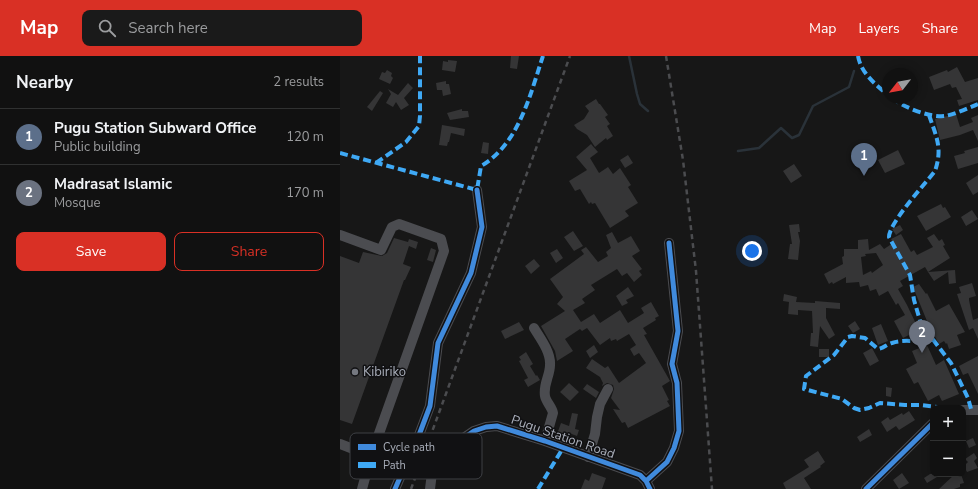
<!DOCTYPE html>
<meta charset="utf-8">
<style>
:root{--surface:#111;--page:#1a1a1a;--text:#f1f3f6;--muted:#9c9d9f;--line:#303131;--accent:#d93025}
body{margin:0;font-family:"Nunito Sans",sans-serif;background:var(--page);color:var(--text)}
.controls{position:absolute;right:12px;bottom:12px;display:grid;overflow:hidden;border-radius:8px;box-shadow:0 2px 10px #0003}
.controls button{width:36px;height:36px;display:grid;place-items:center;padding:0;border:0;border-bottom:1px solid var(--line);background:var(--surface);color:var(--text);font:20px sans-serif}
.compass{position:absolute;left:542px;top:12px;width:36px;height:36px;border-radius:50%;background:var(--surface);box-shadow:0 2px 10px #0003;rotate:239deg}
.you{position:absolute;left:412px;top:195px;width:14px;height:14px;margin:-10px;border:3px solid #fff;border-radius:50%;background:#1a73e8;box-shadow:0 0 0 6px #1a73e833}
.badge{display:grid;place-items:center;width:26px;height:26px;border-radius:50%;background:var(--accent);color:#fff;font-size:13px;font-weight:700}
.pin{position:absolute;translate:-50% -33px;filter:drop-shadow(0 1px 2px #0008)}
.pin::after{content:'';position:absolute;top:21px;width:14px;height:12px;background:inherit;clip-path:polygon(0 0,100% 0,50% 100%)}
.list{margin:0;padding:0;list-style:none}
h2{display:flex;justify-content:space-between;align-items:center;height:52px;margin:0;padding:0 16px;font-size:17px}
h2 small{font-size:13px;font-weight:400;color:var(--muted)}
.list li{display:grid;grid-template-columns:26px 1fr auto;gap:12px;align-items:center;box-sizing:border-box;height:56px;padding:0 16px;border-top:1px solid var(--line)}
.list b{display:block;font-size:15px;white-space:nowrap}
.list p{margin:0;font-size:13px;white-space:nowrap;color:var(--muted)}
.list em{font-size:13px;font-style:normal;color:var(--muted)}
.actions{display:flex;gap:8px;padding:12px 16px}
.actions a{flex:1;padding:9px 0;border:1px solid var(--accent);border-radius:8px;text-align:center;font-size:14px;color:var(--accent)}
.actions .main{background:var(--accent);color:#fff}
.icon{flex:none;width:22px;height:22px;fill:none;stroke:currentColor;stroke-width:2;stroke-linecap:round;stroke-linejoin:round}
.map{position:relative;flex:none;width:638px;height:433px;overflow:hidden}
header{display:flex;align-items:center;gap:24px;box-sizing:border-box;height:56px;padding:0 20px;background:var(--accent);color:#fff}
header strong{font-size:19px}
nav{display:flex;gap:22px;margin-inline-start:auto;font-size:14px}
.search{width:280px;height:36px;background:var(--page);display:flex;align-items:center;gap:10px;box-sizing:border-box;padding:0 14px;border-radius:8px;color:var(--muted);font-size:15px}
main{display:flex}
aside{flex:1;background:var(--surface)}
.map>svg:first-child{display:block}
</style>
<header>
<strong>Map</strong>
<div class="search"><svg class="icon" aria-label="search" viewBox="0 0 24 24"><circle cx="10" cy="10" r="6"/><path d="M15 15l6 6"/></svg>Search here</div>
<nav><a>Map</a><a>Layers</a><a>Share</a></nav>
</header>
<main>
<aside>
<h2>Nearby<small>2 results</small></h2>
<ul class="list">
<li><span class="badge" style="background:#5c6f8a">1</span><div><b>Pugu Station Subward Office</b><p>Public building</p></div><em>120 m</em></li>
<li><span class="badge" style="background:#6b7280">2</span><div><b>Madrasat Islamic</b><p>Mosque</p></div><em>170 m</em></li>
</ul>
<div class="actions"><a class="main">Save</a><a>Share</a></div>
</aside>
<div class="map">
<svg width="638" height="433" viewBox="0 0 638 433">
<rect width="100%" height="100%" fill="#171717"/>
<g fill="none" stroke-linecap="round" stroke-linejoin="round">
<path stroke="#2a3239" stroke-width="2.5" d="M289 0 297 38 300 48 308 55
M398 95 419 92 441 72 452 82 459 79 473 50 509 31 514 15"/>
</g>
<path fill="#353536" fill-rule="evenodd" d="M171 0H179L177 13 170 12Z
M108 4 117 5 115 16 102 14 103 5 108 6Z
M617 11 625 26 638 22V44L619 50 617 44 622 43 616 31 612 32 610 28 594 34 589 21 607 14 608 16Z
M47 14 52 17 51 20 53 22 50 28 39 23 42 16 45 17Z
M106 25V28H109L111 38 103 40 102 34H97L96 27Z
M68 27 73 32 64 42 69 49 61 54 56 46 53 51 46 47 51 38 48 33 58 39Z
M40 35 43 37 32 55 27 51Z
M256 43 259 48H260L268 59 265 61 270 68 267 70 273 80 267 84 266 82 255 91 247 79 237 73 234 69 244 63 249 55 245 50Z
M122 53V55H128L129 61 110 64 107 57Z
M616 58 620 71 633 66 631 62 638 59V85L633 74 620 79 600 84 595 63Z
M102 69 125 73 124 80 111 77 109 86H108L107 90 99 89Z
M143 86 149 87 148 98 141 97Z
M251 88 258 96 250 102 259 117 268 111 273 118 280 112 291 129 288 131 298 147 285 155 289 160 270 172 255 147 252 148 251 146 249 148 240 133 235 135 229 125 247 114 236 101Z
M638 91V107L618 113 614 100 625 97 624 95Z
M558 94 565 108 545 117 538 104Z
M288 99 293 107 285 112 280 104Z
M454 108 462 120 451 127 443 115Z
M638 119V136L633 139 626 127Z
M601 148 603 152 605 151 611 161 586 175 577 160Z
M632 154 638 163 626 170 621 161Z
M459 168 460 176H458L460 185 458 204 448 203 450 188H452L449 169Z
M560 169 563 174 556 179 552 173Z
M233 175 243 190 234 195 224 181Z
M272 176 278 187 291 180 300 195 292 200 302 213 299 215 302 219 294 226 287 217 282 220 277 213 251 229 255 234 242 243 245 247 233 254 241 266 254 258 260 267 280 254 288 267 304 257 301 252 311 246 319 260 315 262 316 264 303 272 307 278 304 279 330 325 322 330 329 344 327 345 330 350 288 372 285 366 282 367 273 353 280 354 271 342 274 333 273 329 267 327 262 330 263 327 260 321 246 312 252 303 265 312 268 310 279 327 306 307 299 297 294 300 290 293 296 289 289 278 277 285 276 283 271 285 270 282 260 289 247 272 242 275 240 273 225 283 233 295 217 305 215 295 201 270 225 255 217 248 223 241 210 223 244 198 241 194 246 191 258 206 268 200 266 196 271 192 266 179Z
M561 178 571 196 574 194 577 199 593 191 587 182 594 178 599 185 602 183 605 189 603 190 610 202 588 216 585 211 560 225 563 230 558 233 567 249 579 274 563 282 554 265 565 259 558 247 556 249 548 235 539 240 536 233 530 235 528 229 520 231 519 226 506 227V221L493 228 492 226 489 228 484 218 503 208 502 201 504 200V193H518V184L528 183 529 194 540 188 544 193 553 187 551 183ZM536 197 543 209 532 217 531 215 523 219 521 201 526 200 525 198Z
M54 182 68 186 69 183 78 186 76 193 69 190 63 208 71 211 65 224H64L12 368 0 364V200L19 207 23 196 42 200 47 197Z
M91 192 96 194 93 206 87 204Z
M217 193 223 202 216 207 210 197Z
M194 203 200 210 191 218 185 210Z
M615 214 616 227 609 228 608 216 594 225 588 216Z
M632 227 636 240 629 242V244L633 264 638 262V283L633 272 629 274 617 238 621 237 619 231Z
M579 228 586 238 587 237 596 255 609 248 625 276 617 279 621 289 609 293 607 287 606 288 604 285 599 288 589 270 573 231Z
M288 231 294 240 286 244 288 247 282 250 276 240Z
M444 238 457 241 456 246 475 247V245L500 247V253L486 252V262L495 279 489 283 480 270 478 291 470 290 471 277H473L472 255 458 254V259L448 258 449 246 443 245Z
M515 265 520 273 513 277 508 270Z
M179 266 184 274 165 283 161 275Z
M541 268 548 285 538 289 532 272Z
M254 289 258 296 250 302 246 295Z
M587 289 596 309 604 304 619 338 602 345 599 339 588 345 578 326 574 328 566 313 577 307 572 295Z
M532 292 539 305 530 310 523 297Z
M479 293H489V301H479Z
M186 296 193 308 190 310 196 320 197 319 200 324 188 331 184 324 188 322 179 305 181 304 179 301Z
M638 300V338L628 317 623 319 619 310Z
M229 327 239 336 230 345 220 336Z
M247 328 259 336 256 342 243 333Z
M546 331 552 332 551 341 546 340Z
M569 355 575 364 559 374 556 370 547 376 541 366 548 361 550 364 562 357 563 359Z
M232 357 238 358 235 373 239 374 237 380 229 377 226 385 216 381 221 367 229 370Z
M529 373 532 379 520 386 517 381Z
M633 382 636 389 629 392 626 385Z
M478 395 485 406 480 410 481 411 464 422 471 433H446L443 427 469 411 464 404Z
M634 397 637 402 634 405 638 412 627 416 624 410 628 406 625 403Z
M252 417 266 422 262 433H241L245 423 249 425Z
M562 417 569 427 559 433 553 424Z
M590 418H602L587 427 584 422Z
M615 418H621L624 427 620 428V431L614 433H599Z"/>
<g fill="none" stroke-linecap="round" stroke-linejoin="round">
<path stroke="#4b4c50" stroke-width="10" d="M0 179 41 194 52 171 59 168 101 183 104 195 31 400
M194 272C200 282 211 296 210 309 210 320 203 328 205 340 206 346 212 351 213 357L205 385
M623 354H638
M0 388 31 400 22 433
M73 395 90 350 98 287 131 217 142 171 137 134
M248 401 255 378 257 361 260 348 268 333
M306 425 327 406 334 392 339 375 337 327 332 308 338 275 329 187
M55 433 68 403 73 395 79 392H102L112 390 134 375 146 371 157 370 205 385 300 419 306 425 310 433
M90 433 95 392
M526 433 593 367"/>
<path stroke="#4b4c4f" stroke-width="2.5" stroke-dasharray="5 4" stroke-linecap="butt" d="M326 0 343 104 356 215 372 433
M71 433 230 0"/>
<path stroke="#3fa9f5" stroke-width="4" stroke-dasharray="8 4" stroke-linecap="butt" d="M518 0C521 17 535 28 548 39
M552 42C563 51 590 62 605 60 616 58 628 52 638 48
M589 59C596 80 603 92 595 115 585 128 549 167 549 181L570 219 574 244 581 268 611 307 628 342 631 353
M0 97 137 134 141 110C179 88 190 39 203 0
M36 107 66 86 79 70 80 60V0
M594 283C581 288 566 282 552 287 547 288 544 292 538 293L525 282 512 280 508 281 494 299 466 320 464 333 502 343 514 352 520 354 529 352 540 347 565 349H580L605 352
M198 433 223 392"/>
<defs>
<path id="cycleway" d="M73 395 90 350 98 287 131 217 142 171 137 134
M306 425 327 406 334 392 339 375 337 327 332 308 338 275 329 187
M55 433 68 403 73 395 79 392H102L112 390 134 375 146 371 157 370 205 385 300 419 306 425 310 433
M526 433 593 367"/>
</defs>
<use href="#cycleway" stroke="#111113" stroke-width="8"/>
<use href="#cycleway" stroke="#408adc" stroke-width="5"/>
</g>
<circle fill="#757880" stroke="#111113" stroke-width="1.5" cx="15" cy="316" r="4"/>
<g text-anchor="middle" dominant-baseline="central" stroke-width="3" stroke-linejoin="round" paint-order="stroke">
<g font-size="13" fill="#a8adb8" stroke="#111113" text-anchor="start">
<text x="23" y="316">Kibiriko</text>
</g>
<g font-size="13" fill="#a8adb8" stroke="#111113">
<text transform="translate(223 381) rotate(19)">Pugu Station Road</text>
</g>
</g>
<rect x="10" y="377" width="132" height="46" rx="6" fill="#111113" stroke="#3e4045" stroke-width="1"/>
<rect x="18" y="388" width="18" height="6" fill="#408adc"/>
<rect x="18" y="406" width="18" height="6" fill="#3fa9f5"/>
<g font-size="11" fill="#a8adb8">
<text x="43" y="395">Cycle path</text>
<text x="43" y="413">Path</text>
</g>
</svg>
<div class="controls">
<button>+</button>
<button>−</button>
</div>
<svg class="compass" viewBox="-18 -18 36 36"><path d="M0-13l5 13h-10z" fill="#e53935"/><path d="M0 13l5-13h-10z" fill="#9c9d9f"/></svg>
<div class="you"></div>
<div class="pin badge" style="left:524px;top:120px;background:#5c6f8a">1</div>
<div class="pin badge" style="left:582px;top:297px;background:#6b7280">2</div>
</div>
</main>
